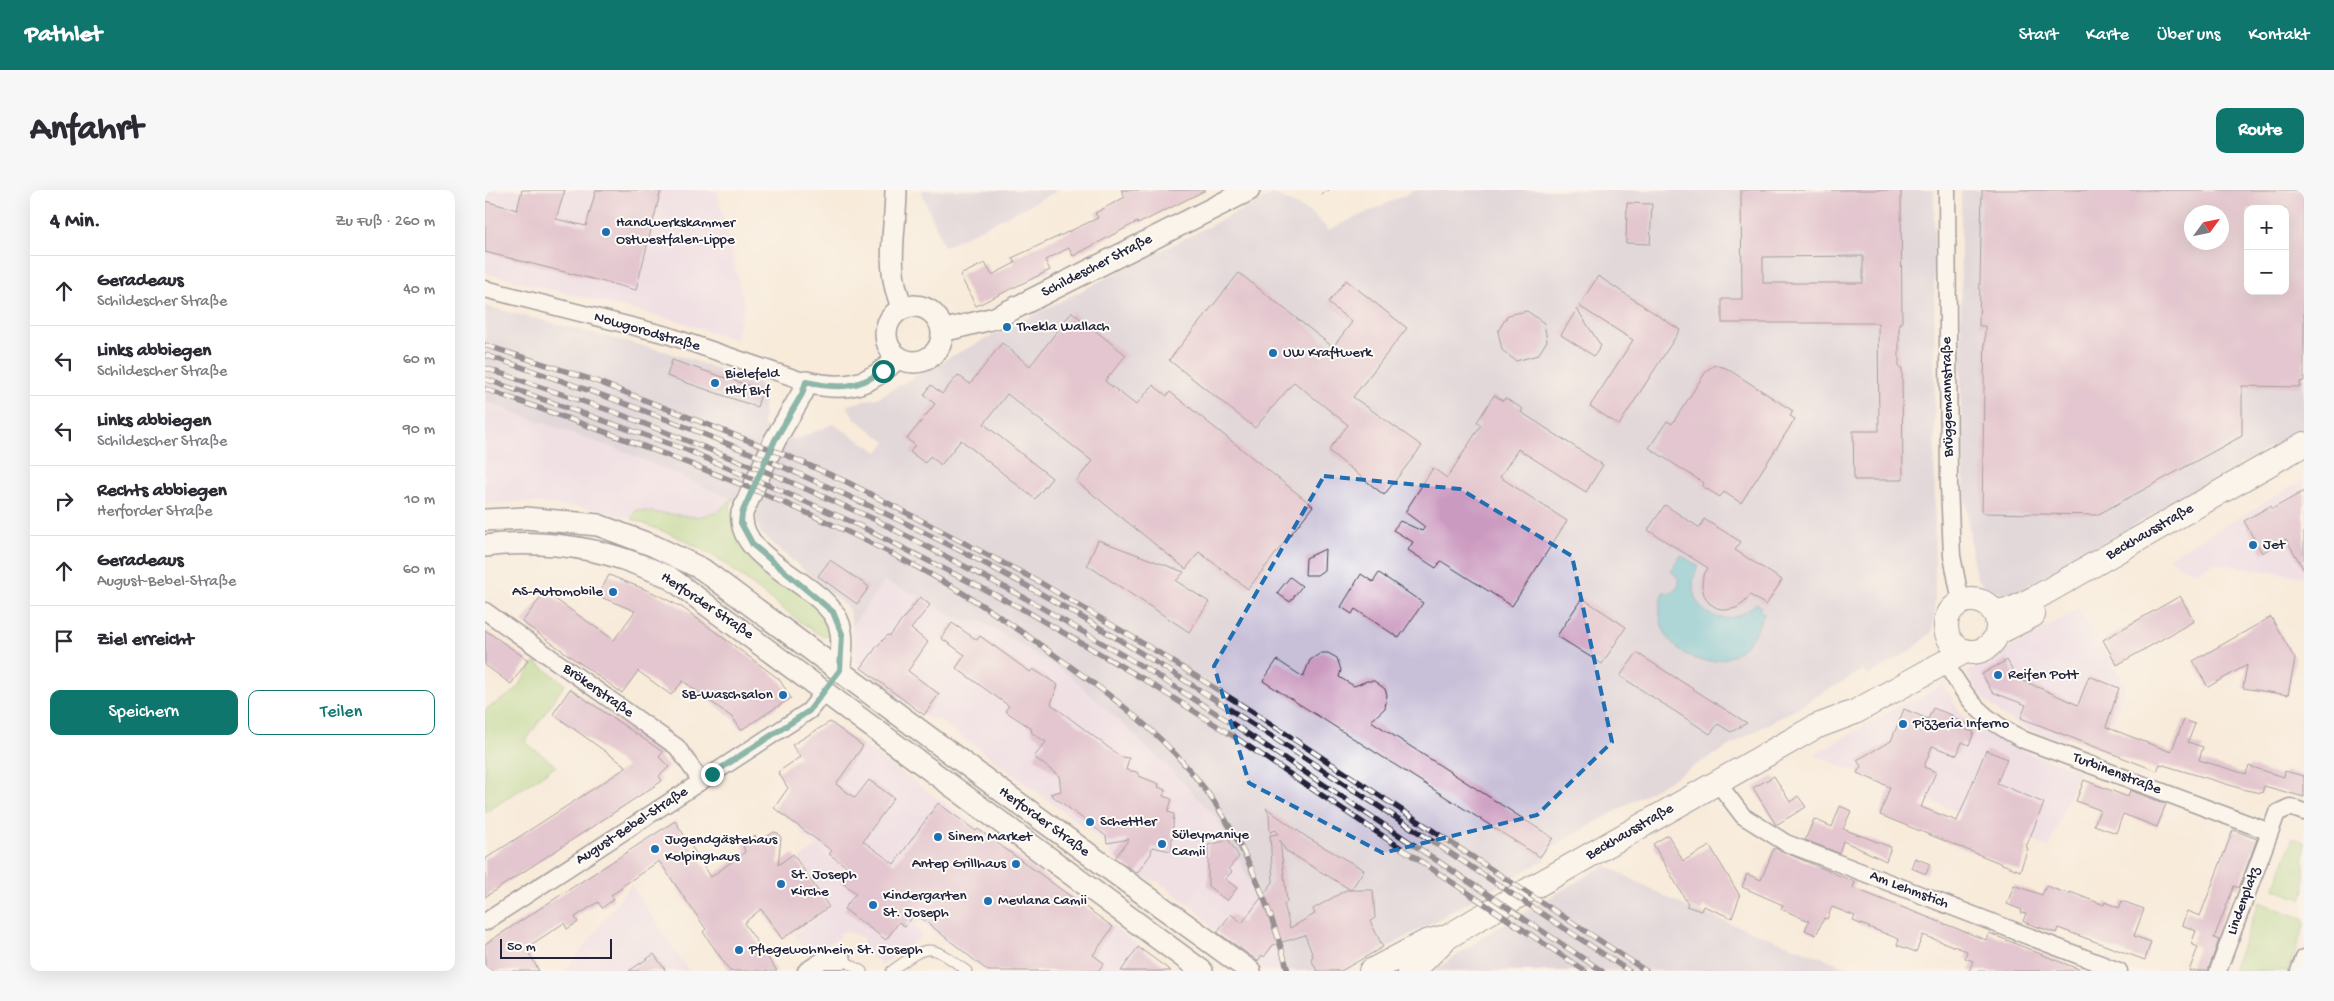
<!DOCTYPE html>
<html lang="de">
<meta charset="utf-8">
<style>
:root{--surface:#fff;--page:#f7f7f7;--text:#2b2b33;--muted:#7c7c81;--line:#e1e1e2;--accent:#0f766e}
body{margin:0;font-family:"Gochi Hand",sans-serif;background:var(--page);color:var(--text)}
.controls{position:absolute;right:15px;top:15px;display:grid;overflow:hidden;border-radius:10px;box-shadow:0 5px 20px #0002}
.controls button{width:45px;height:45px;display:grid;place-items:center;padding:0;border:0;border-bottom:1px solid var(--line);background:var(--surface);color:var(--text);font:25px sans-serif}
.compass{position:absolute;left:1699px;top:15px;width:45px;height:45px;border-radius:50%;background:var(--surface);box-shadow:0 5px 20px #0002;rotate:57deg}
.scale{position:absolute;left:15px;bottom:12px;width:112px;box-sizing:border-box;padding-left:5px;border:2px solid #22223b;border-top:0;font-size:14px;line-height:18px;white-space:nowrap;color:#22223b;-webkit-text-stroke:4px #fdfcf7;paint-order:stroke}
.stop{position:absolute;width:15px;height:15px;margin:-11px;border:4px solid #0f766e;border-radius:50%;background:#fff}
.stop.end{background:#0f766e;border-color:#fff;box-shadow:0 1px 5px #0008}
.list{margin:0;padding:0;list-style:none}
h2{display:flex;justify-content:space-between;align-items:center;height:65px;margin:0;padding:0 20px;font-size:21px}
h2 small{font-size:16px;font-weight:400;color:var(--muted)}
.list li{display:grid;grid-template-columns:32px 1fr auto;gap:15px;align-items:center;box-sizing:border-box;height:70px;padding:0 20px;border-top:1px solid var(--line)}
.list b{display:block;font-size:19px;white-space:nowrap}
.list p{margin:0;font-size:16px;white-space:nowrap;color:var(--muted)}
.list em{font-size:16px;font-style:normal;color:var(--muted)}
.actions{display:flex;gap:10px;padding:15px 20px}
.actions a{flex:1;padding:11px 0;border:1px solid var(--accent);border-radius:10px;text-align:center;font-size:18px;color:var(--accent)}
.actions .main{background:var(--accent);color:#fff}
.icon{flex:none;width:28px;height:28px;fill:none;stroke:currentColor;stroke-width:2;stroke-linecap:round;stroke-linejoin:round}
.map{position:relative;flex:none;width:1819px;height:781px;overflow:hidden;border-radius:10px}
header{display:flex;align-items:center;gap:30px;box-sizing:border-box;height:70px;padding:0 25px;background:var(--accent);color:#fff}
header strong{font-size:24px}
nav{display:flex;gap:28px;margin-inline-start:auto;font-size:18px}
.intro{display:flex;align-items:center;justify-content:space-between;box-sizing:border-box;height:120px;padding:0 30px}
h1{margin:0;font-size:35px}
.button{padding:12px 22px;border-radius:10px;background:var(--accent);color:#fff;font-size:18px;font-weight:700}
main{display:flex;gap:30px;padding:0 30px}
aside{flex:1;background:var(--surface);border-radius:10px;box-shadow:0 5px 20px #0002}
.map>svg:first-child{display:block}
</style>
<header>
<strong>Pathlet</strong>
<nav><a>Start</a><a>Karte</a><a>Über uns</a><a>Kontakt</a></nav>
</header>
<div class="intro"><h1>Anfahrt</h1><a class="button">Route</a></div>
<main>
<aside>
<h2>4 Min.<small>Zu Fuß · 260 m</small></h2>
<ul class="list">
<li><svg class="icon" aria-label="ahead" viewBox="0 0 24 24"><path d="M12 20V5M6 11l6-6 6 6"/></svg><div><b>Geradeaus</b><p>Schildescher Straße</p></div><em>40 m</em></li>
<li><svg class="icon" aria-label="left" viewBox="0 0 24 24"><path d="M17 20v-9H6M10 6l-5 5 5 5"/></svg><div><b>Links abbiegen</b><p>Schildescher Straße</p></div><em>60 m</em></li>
<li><svg class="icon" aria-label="left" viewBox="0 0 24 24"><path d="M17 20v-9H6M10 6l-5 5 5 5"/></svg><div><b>Links abbiegen</b><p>Schildescher Straße</p></div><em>90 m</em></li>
<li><svg class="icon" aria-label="right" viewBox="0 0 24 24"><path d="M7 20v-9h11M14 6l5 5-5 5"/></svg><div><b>Rechts abbiegen</b><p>Herforder Straße</p></div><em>10 m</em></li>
<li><svg class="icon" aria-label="ahead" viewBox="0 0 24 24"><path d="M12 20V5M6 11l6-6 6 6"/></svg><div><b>Geradeaus</b><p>August-Bebel-Straße</p></div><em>60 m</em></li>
<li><svg class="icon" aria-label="arrive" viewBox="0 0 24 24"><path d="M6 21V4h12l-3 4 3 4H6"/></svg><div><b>Ziel erreicht</b></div></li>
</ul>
<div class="actions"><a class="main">Speichern</a><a>Teilen</a></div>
</aside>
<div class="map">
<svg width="1819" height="781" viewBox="0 0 1819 781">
<rect width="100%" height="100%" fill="#fdfcf7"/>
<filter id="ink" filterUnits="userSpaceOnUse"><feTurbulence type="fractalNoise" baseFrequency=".02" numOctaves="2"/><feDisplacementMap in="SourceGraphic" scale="10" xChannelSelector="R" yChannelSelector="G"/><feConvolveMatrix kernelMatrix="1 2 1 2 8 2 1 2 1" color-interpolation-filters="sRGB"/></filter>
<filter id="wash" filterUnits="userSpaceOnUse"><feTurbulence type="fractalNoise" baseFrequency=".0096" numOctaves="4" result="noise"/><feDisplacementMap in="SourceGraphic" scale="20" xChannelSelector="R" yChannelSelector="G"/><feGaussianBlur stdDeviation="1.12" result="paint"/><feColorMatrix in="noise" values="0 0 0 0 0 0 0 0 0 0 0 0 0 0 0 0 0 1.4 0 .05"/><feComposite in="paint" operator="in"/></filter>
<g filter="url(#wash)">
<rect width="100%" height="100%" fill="#f8ebda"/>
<path fill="#e6d2f0" d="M0 0H232L259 114 250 150 193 131 0 83Z
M0 213 53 230 140 262 248 308 231 323 211 327 151 320 147 329 111 319 40 312 0 314Z
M1819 290V387L1729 373 1711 382 1696 377 1684 367Z
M399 391 435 407 469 427 494 431 583 484 682 576 727 623 745 650 778 722 788 751 795 781H781L729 741 713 721 674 692 654 686 626 665 622 654 453 529 440 527 373 477 367 436Z
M1593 419 1641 496 1628 532 1593 519 1579 554 1531 533 1518 526 1500 510 1481 483Z
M1458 494 1477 525 1499 540 1545 564 1594 580 1564 658 1328 565 1425 510 1433 509Z
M379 556 492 636 688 781H501L315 643Z
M332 657 434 732 430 735 437 746 397 775 376 754 379 748 361 741 354 743 355 747 323 766 309 744 346 717 314 669Z
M146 695 204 781H80Z"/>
<path fill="#c8bfd8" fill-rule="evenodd" d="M436 0H574L459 57Z
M931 0H1449L1450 428 1447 442 1427 460 1382 486 1378 480 1066 658 1059 670 860 781H795L788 751 778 722 745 650 727 623 682 576 583 484 495 431 491 433 469 427 435 407 399 391 367 436 364 419 276 343 271 329 272 320 140 262 0 212V116L179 161 243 182 280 196 278 235 310 250 348 234 393 262 401 252 369 228 362 215 392 208 467 166 788 4 827 23 843 40Z
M1476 0H1819V238L1539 398 1524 404H1517L1497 394 1491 386 1487 365 1476 267ZM1763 19H1800V101H1763ZM1706 22H1736V52H1706Z
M1120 675 1201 717 1374 781H949L1006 742Z"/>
<path fill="#aad784" stroke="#667c60" d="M248 308 245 317 250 330 334 418C340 426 349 436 343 446L338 447 314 431 231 367 195 348 147 329 151 320 211 327 231 323Z
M50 472 80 494 40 552 71 576 0 623V520L29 502Z
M1808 648 1819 652V700L1816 709 1789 699Z
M1774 712 1819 729V736L1803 781H1748Z"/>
<path fill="#55bcd2" stroke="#3c6f86" d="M1196 365 1213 376C1193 418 1239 447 1271 413L1276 416 1274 420 1279 423C1274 435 1269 447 1260 456 1221 495 1160 452 1178 402L1186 403 1194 396 1193 388 1186 381Z"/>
<g id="blocks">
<path fill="#cb9ac0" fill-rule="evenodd" d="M37 0H80L71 29 101 36 111 0H176L151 100 0 62V11L32 20Z
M636 0H721L653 34 652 32 588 66 584 58 560 70 565 80 491 116 475 85 500 73 507 85 530 73 527 68 613 28 610 23 640 7Z
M1256 0H1416L1417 133H1414V178H1417L1418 290H1369L1368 241H1394L1393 133H1237V109H1257ZM1378 66V93H1278V67Z
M1497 0H1819V191L1815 192V197L1757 196V246L1612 325 1497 323 1500 136H1494ZM1763 19H1800V101H1763ZM1706 22H1736V52H1706Z
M1142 13 1167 14 1165 54 1141 53Z
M754 83 848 157 867 132 843 113 861 90 922 138 868 207 937 256 899 305 845 262V258L863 235 809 192 770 238 684 170Z
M1113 86 1195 140 1134 235 1105 216 1148 150 1094 116Z
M1092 119 1116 156 1109 166 1076 145Z
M1042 121 1059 133 1062 151 1053 165 1031 171 1017 160 1013 141 1023 125Z
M587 122 641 165 620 191 651 215 668 195 682 206 685 202 828 316 763 399 714 362 701 379 591 291 607 271 522 204 499 234 567 288 550 309 476 250 456 275 445 266 440 273 425 262 430 255 422 249 450 214 439 205 446 195 457 204 473 185 485 194 517 153 545 176Z
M187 170 277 200 272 217 182 186Z
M1230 175 1241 178 1308 221 1305 226 1310 229 1256 313 1239 302 1235 307 1217 296 1219 293 1164 258 1182 231 1187 234 1222 180Z
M1009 205 1018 211 1020 208 1038 219 1036 222 1118 275 1101 302 1033 259 1015 287 1082 331 1027 416 956 371 951 378 923 360 928 352 908 340 915 331 937 341 940 337 920 322 948 278 962 288 996 235 992 232Z
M1819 301V380L1801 349 1777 363 1759 331 1785 316 1787 319Z
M1180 315 1215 338 1219 329 1256 352 1250 360 1297 390 1281 415 1265 405 1259 413 1251 418 1242 420 1232 418 1224 413 1219 405 1217 396 1218 386 1223 378 1163 340Z
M613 350 699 382 691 391 724 412 704 442 602 375Z
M840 359 839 380 832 385H820L821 368Z
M345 370 384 397 372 414 333 386Z
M894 383 938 413 914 448 870 419 867 424 856 417 876 384 888 392Z
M124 385 169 403 198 418 294 489 306 508 256 540 248 528 198 491 186 505 153 481 137 503 37 432 60 402 129 450 150 421 113 406Z
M805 387 817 396 805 412 792 403Z
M1695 406 1709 431 1632 475 1618 450Z
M435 407 445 415 426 439 443 452 423 481 454 504 439 525 376 478 393 455 403 445 405 446Z
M1097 408 1141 437 1117 474 1072 446Z
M1786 427 1810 469 1803 505 1758 498 1762 475 1723 497 1708 471Z
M467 433 492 450 495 446 545 482 548 479 573 495 566 514 636 567 644 568 641 580 652 582 654 586 674 594 673 597 681 600 678 606 687 609 683 622 689 624 686 661 667 657 666 664 652 683 630 668 644 649 622 653 621 646 565 604 576 601 574 586 549 567 561 552 547 543 546 538 520 521 524 516 471 478 480 465 456 448Z
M0 440 43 470 26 494 0 475Z
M836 463H843L852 468 856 480 854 487 869 496 882 491H889L900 499 902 505 900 518 886 531 1068 648 1055 667 778 491 792 470 818 487 825 470Z
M1152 463 1241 520 1262 533 1246 542 1233 534 1225 544 1135 486Z
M1522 470 1532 488 1593 515 1604 486 1634 498 1621 537 1686 562 1699 530 1710 534 1703 552 1718 557 1714 570 1761 584 1764 576 1799 587 1800 581 1819 586V607L1779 596 1777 603 1761 600 1675 574 1672 581 1536 528 1541 515 1507 502 1497 484Z
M85 499 178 562 174 567 184 577 174 586 177 591 0 707V669L142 577 68 524Z
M1448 518 1469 526 1468 528 1484 534 1482 540 1489 542 1484 555 1477 552 1472 565 1447 556 1439 577 1451 582 1436 617 1472 631 1501 560 1522 569 1512 593 1559 613 1541 657 1543 658 1535 681 1395 625 1405 597 1372 583 1376 576 1372 570 1406 551 1419 519 1443 529Z
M345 532 378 556 351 594 370 608 384 590 409 608 378 651 409 674 453 613 491 641 493 639 628 737 608 765 619 773 613 781H503L430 723 420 737 414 732 401 750 359 719 371 703 356 692 365 679 344 664 347 661 289 618 303 598 293 582 315 567 307 555Z
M1289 586 1305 612 1313 606 1321 617 1291 635 1268 598Z
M1599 590 1643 607 1645 600 1681 614 1672 637 1638 624 1631 643 1609 635 1615 620 1591 611Z
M1355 616 1366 621 1358 639 1406 657 1401 671 1358 651 1354 663 1320 650 1329 629 1347 637Z
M781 618 823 648 879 680 866 700H888L890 728 885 731 898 757 856 781H832L826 769 828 766 820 745 788 755 779 767 777 765 773 771 732 742 746 724 757 733 788 692 785 645 793 644 791 640 785 642 784 625ZM795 650 800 660 866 700H861L828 719 830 724 805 738 799 714 802 712Z
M190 631 226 687 260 662 258 655 270 646 275 651 289 642 293 643 296 648 293 675 308 664 344 717 297 749 276 719 259 733 292 781H245L218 742 221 739 174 671 136 697 137 698 126 705 129 709 117 718 113 712 90 727 93 732 82 739 79 733 41 758 54 781H0V754Z
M1748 640 1772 649 1754 698 1749 696 1729 748 1734 750 1723 781H1704L1713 757 1706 754 1711 741 1697 735 1702 721 1715 726Z
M1183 645 1198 671 1225 656 1255 706 1247 728 1218 716 1216 721 1201 716 1203 714 1168 654Z
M744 650 754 667 743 679 747 682 740 689 752 698 742 711 723 696V655Z
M1289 658 1370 692 1368 698 1501 750 1504 743 1598 781H1484L1488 771 1480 768 1482 761 1438 745 1431 762 1412 755 1414 749 1368 731 1370 726 1347 717 1342 729 1339 728 1331 745 1320 740 1324 731 1296 719 1298 715 1257 697 1262 684 1276 690Z
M1430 668 1445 674 1441 684 1426 678Z
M1529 695 1557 705 1561 696 1584 704 1585 702 1619 715 1620 712 1634 718 1637 711 1659 719 1649 746 1666 752 1660 770 1573 738 1571 743 1541 733 1538 731 1541 724 1536 723 1537 720 1522 714Z
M653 757 686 781H636Z
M169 764 181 781H144Z"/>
</g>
</g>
<g filter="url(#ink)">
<use href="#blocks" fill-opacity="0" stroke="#424053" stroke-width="1"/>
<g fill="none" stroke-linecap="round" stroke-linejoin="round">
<defs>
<path id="service" d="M358 770 377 781
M406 781C445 753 443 753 482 781"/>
<path id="minor" d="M1462 0 1464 295 1467 366 1476 412
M0 99 182 145 321 192
M0 421 192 557 216 591
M1460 472C1483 512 1497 529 1539 550L1785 642 1792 623 1805 617 1819 622
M1232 592 1258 626 1301 653 1634 781
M0 732 324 521 339 502
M321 781 338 770H358
M1733 781 1785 642
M1814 781 1819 768"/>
<path id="tertiary" d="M411 0C411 40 399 80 418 118
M401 144a28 28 0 1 1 56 0a28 28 0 1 1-56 0Z
M457 141 510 128 764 0
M0 330 40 328 113 335 169 356 217 379 518 602 765 781
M0 356C44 350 99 355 141 370 156 375 170 381 184 387L717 781
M355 479C356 464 359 448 354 434 339 392 252 372 257 323L290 250 317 204 321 192C359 201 384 197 412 168"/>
<path id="secondary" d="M1461 436a26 26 0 1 1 52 0a26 26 0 1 1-52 0Z
M1509 422 1528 419 1554 406 1819 254
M1512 443 1548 425
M886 781 941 752 956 748
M924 781 936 773 961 748 989 731 1330 537 1370 522 1480 461"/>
</defs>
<use href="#service" stroke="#424053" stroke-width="11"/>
<use href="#minor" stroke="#424053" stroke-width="19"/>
<use href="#tertiary" stroke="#424053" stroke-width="24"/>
<use href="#secondary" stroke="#424053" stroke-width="26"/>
<use href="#service" stroke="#fff" stroke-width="9"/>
<use href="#minor" stroke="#fff" stroke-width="16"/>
<use href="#tertiary" stroke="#fff" stroke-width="21"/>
<use href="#secondary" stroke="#fff" stroke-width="24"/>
<path stroke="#22223b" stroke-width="1" d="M837 4 844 0"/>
<defs>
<path id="rail" d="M0 155 111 191 303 266 362 292 551 390 676 464 766 521 1161 781
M0 165C188 226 369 301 542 396 636 448 726 507 815 565 925 636 1035 709 1144 781
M0 178 132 223 294 287 391 330 540 408 665 481 754 538 1117 781
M0 189 202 260 367 332 534 417 660 490 748 546 1100 781
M0 199C150 252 301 305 441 382 486 406 527 435 568 464 623 503 678 543 719 598 760 652 785 716 803 781"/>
</defs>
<use href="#rail" stroke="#22223b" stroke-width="5.5"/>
<use href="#rail" stroke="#fdfcf7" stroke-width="4" stroke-dasharray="11" stroke-linecap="butt"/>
</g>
</g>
<g fill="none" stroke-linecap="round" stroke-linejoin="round" filter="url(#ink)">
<path stroke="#0f766e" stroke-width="6" d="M227 584 324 521 355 480 357 444 348 422 268 355 256 333 257 323 290 250 317 204 321 192C353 199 371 199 398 181"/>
</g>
<path d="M0 0H1819V781H0ZM839 286 975 299 1087 366 1127 552 1052 625 898 663 764 593 729 476Z" fill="#f8ebda" fill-opacity=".55" fill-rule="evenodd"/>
<path fill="none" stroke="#1f6fb2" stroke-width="4" stroke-dasharray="10 6" stroke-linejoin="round" d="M839 286 975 299 1087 366 1127 552 1052 625 898 663 764 593 729 476Z"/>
<g fill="#1f6fb2" stroke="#fdfcf7" stroke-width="2">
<circle cx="121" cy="42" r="5"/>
<circle cx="522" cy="137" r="5"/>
<circle cx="788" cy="163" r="5"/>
<circle cx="230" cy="193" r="5"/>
<circle cx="1768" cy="355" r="5"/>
<circle cx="128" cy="402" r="5"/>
<circle cx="1513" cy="485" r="5"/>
<circle cx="298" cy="505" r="5"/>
<circle cx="1418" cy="534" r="5"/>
<circle cx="605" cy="632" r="5"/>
<circle cx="453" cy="647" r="5"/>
<circle cx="677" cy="654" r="5"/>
<circle cx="170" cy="659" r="5"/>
<circle cx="531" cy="674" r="5"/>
<circle cx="296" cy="694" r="5"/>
<circle cx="503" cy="711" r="5"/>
<circle cx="388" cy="715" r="5"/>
<circle cx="254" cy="760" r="5"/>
</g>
<g text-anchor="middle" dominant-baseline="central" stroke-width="4" stroke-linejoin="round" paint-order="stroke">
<g font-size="15" fill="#22223b" stroke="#fdfcf7" text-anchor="start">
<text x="131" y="33">Handwerkskammer<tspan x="131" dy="17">Ostwestfalen-Lippe</tspan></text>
<text x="532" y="137">Thekla Wallach</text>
<text x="798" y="163">UW Kraftwerk</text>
<text x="240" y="184">Bielefeld<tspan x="240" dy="17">Hbf Bhf</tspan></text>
<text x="1778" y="355">Jet</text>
<text x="118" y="402" text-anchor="end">AS-Automobile</text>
<text x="1523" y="485">Reifen Pott</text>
<text x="288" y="505" text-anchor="end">SB-Waschsalon</text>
<text x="1428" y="534">Pizzeria Inferno</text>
<text x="615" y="632">Schettler</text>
<text x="687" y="645">Süleymaniye<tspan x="687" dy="17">Camii</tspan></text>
<text x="463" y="647">Sinem Market</text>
<text x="180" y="650">Jugendgästehaus<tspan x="180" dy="17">Kolpinghaus</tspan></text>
<text x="521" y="674" text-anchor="end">Antep Grillhaus</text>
<text x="306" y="685">St. Joseph<tspan x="306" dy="17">Kirche</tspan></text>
<text x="398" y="706">Kindergarten<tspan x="398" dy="17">St. Joseph</tspan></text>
<text x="513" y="711">Mevlana Camii</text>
<text x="264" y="760">Pflegewohnheim St. Joseph</text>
</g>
<g font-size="15" fill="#22223b" stroke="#fdfcf7">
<text transform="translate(612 76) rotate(-27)">Schildescher Straße</text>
<text transform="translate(162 142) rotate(16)">Nowgorodstraße</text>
<text transform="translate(1463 207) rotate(-91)">Brüggemannstraße</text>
<text transform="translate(1665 342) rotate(-30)">Beckhausstraße</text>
<text transform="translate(222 416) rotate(34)">Herforder Straße</text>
<text transform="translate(113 501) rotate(35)">Brökerstraße</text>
<text transform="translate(1632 584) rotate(21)">Turbinenstraße</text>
<text transform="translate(559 632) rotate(36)">Herforder Straße</text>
<text transform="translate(147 636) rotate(-33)">August-Bebel-Straße</text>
<text transform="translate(1145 642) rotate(-30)">Beckhausstraße</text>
<text transform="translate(1424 700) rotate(21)">Am Lehmstich</text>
<text transform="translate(1759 711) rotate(-70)">Lindenplatz</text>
</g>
</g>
</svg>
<div class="controls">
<button>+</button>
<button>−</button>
</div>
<svg class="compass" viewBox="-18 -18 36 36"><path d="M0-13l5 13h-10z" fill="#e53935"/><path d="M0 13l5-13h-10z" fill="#7c7c81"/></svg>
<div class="scale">50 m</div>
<div class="stop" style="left:398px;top:181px"></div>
<div class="stop end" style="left:227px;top:584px"></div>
</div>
</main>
